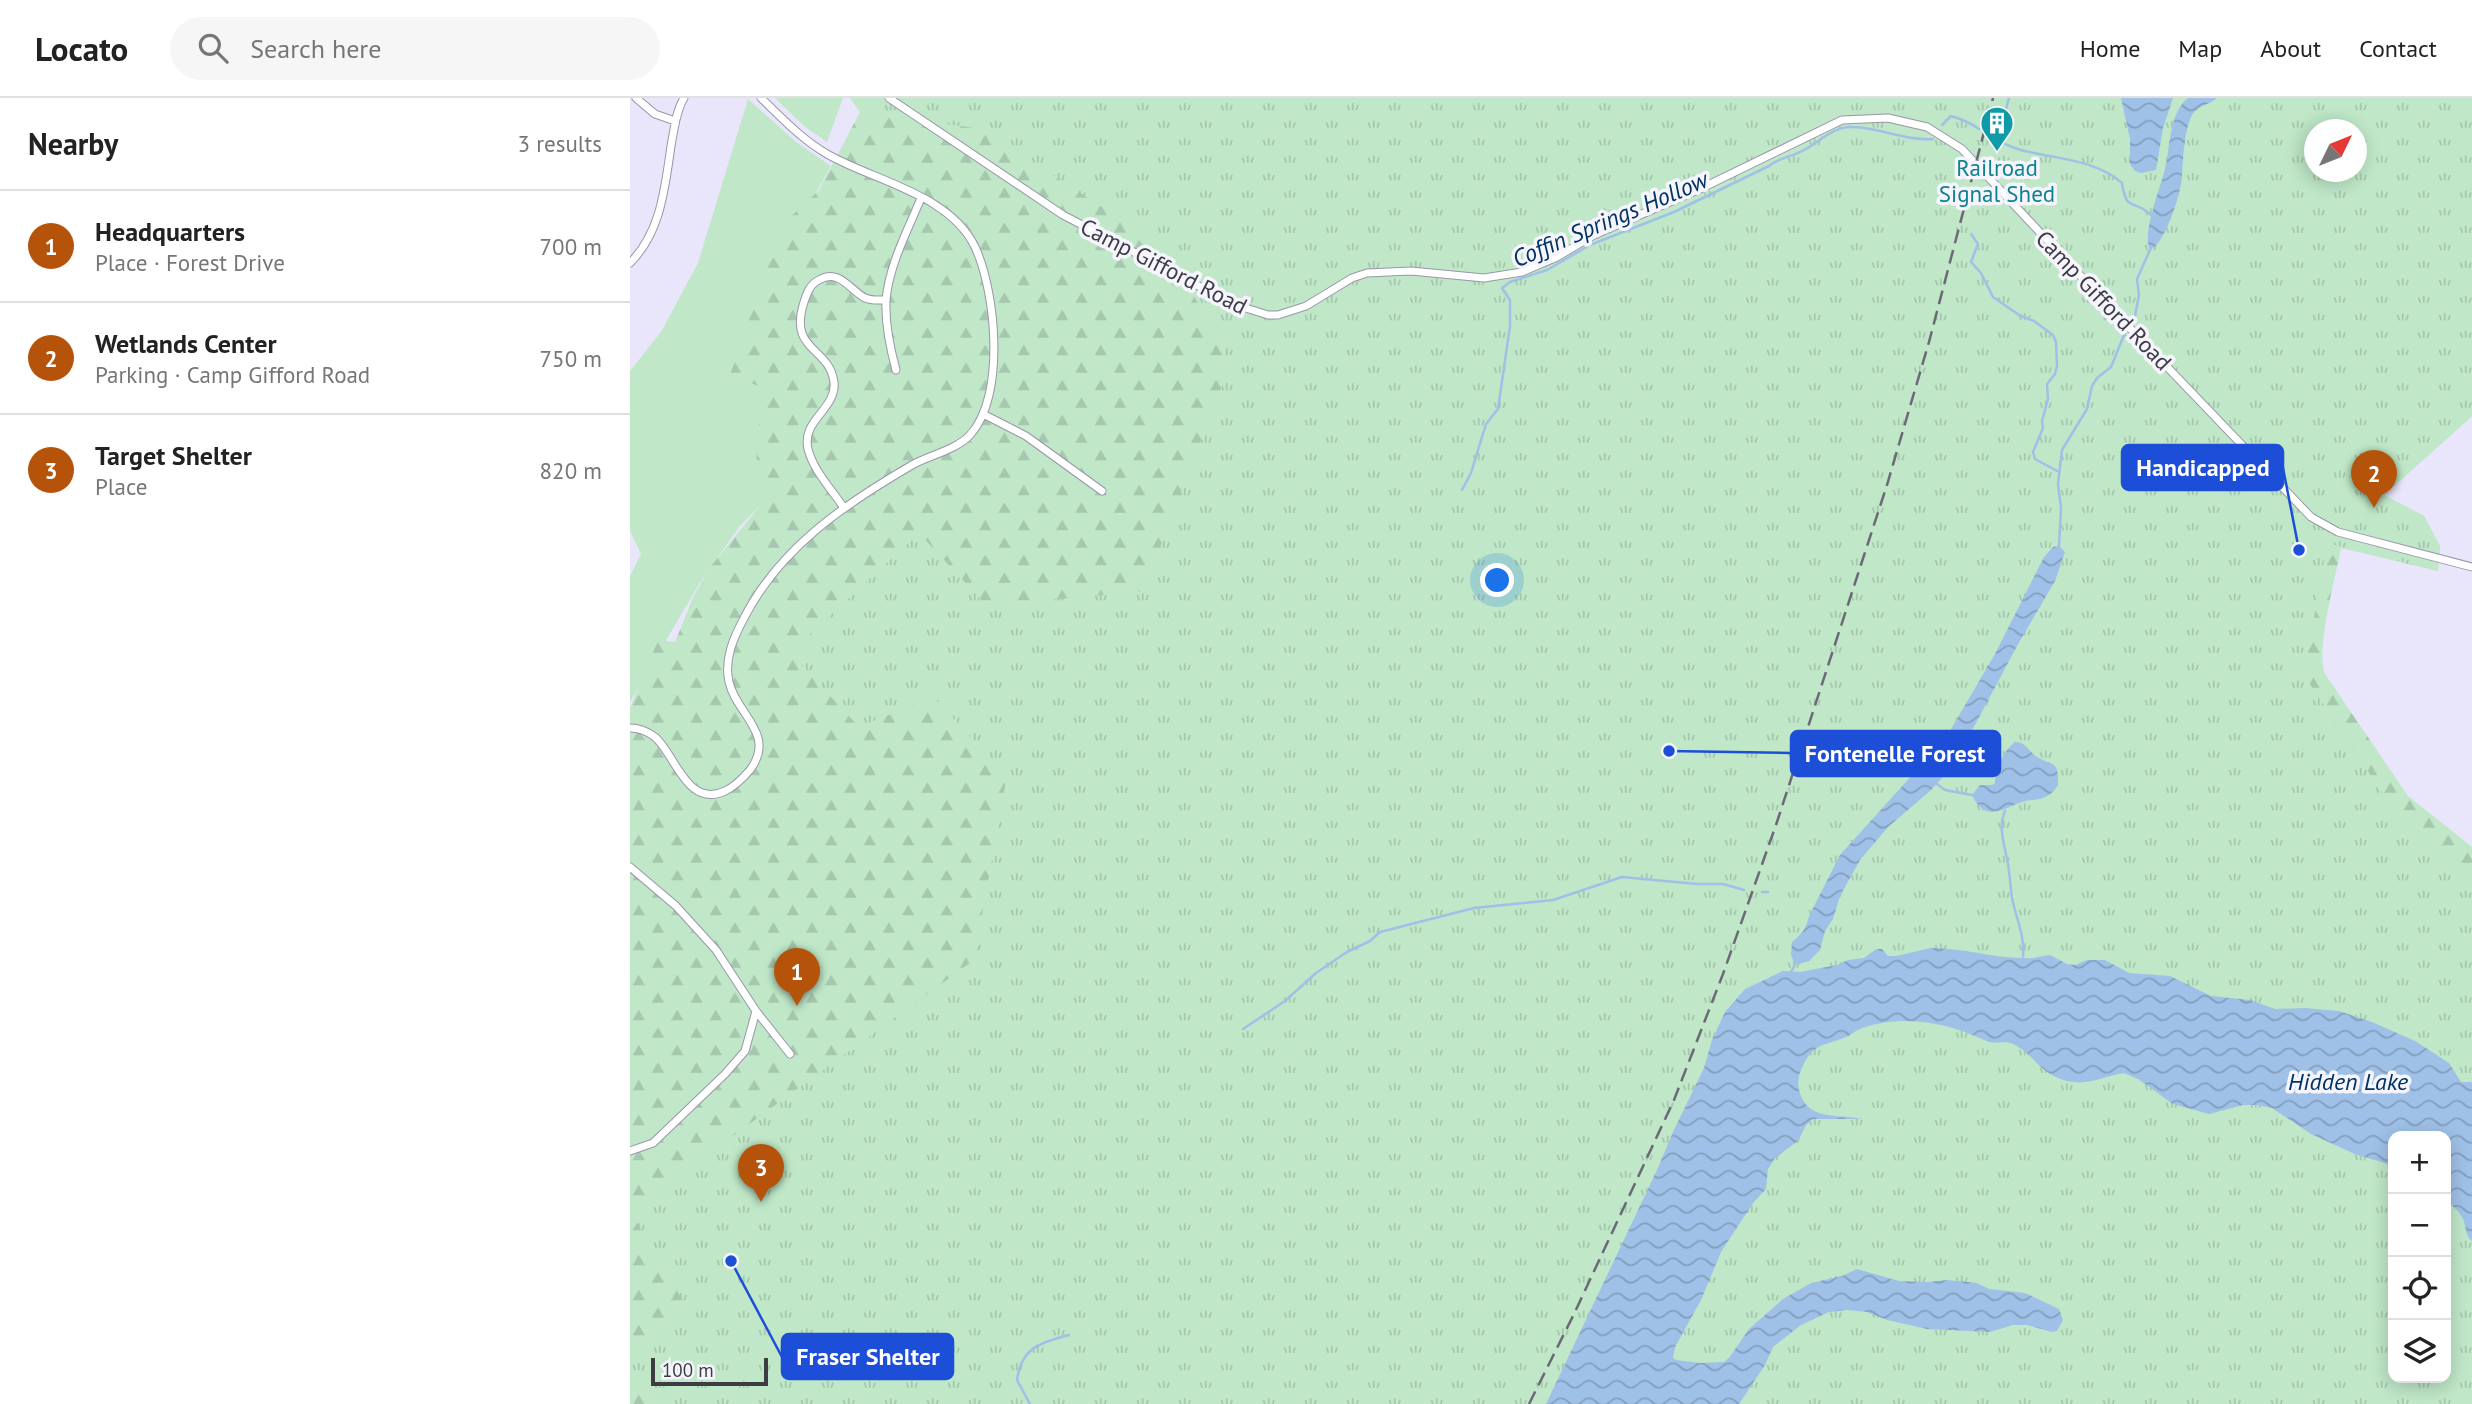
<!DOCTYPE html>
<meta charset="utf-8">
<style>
:root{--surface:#fff;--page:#f6f6f6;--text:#222;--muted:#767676;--line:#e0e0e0;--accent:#b45309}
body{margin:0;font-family:"PT Sans",sans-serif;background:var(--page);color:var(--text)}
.controls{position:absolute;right:21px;bottom:21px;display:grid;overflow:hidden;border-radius:14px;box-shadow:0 4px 18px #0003}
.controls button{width:63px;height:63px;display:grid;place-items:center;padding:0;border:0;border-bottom:2px solid var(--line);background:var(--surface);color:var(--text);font:35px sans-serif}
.compass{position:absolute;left:1674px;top:21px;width:63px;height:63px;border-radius:50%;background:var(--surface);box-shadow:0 4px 18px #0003;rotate:47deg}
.scale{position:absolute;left:21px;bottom:18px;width:117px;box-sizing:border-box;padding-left:7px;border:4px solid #3d3c44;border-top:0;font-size:19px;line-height:24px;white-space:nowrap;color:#3d3c44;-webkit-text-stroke:5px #f6f5fd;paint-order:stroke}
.you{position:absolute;left:868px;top:483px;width:24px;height:24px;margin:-18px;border:5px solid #fff;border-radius:50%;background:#1a73e8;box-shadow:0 0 0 10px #1a73e833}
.badge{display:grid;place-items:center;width:46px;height:46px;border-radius:50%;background:var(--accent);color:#fff;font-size:23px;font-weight:700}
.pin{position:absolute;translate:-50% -58px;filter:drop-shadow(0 2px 4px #0008)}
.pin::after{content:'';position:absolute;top:37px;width:24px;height:21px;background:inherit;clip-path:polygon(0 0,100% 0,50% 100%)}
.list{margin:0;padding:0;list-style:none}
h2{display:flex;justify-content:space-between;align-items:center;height:91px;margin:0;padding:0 28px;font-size:30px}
h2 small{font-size:23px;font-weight:400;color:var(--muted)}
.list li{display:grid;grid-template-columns:46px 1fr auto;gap:21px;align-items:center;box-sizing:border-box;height:112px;padding:0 28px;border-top:2px solid var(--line)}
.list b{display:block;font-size:26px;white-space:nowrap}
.list p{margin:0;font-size:23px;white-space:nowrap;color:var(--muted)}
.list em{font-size:23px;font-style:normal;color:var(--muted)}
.icon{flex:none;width:38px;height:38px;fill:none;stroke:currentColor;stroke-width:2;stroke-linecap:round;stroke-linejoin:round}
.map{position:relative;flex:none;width:1842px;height:1306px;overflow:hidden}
header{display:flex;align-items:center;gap:42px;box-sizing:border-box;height:98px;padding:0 35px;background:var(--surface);border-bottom:2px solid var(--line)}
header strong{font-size:33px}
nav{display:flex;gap:38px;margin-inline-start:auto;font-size:24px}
.search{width:490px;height:63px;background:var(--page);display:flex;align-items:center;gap:18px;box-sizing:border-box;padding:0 24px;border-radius:38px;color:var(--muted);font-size:26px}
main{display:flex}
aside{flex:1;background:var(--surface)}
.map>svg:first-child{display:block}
</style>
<header>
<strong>Locato</strong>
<div class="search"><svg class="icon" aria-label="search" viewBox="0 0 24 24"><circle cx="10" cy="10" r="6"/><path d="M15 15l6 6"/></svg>Search here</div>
<nav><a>Home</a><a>Map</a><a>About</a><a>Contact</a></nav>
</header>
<main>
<aside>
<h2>Nearby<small>3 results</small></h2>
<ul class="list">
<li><span class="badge">1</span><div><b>Headquarters</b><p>Place · Forest Drive</p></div><em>700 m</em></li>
<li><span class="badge">2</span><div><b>Wetlands Center</b><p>Parking · Camp Gifford Road</p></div><em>750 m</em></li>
<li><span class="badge">3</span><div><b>Target Shelter</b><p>Place</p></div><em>820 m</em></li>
</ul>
</aside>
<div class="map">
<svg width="1842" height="1306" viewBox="0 0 1842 1306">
<defs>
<pattern id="forest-firs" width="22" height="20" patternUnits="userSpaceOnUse" patternTransform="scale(1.75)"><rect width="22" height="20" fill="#bfe7c8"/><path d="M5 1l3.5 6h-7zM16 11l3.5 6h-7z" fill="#a5c7ad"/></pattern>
<pattern id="park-tufts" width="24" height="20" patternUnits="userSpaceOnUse" patternTransform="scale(1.75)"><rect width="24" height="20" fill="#bfe7c8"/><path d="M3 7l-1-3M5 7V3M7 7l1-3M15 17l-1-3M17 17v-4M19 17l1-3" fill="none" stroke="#a5c7ad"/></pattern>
<pattern id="water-waves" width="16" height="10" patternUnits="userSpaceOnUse" patternTransform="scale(1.75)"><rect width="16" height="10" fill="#9fc1e8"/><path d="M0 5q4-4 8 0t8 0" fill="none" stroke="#839ebe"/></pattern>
</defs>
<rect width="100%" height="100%" fill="#e9e6fb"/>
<path fill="#bfe7c8" d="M145 0H213L197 44 174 28Z
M118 1 166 44 201 68 153 153 136 256 149 388 109 429 69 486 0 604V478L11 456 0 433V273L31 234 68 165Z"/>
<path fill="url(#forest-firs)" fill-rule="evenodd" d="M220 0H1420L1622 39 1842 0V318L1754 397 1794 418 1810 448 1808 473 1711 450C1706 478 1685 552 1695 576L1778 698 1842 749V984L907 1306H0V610L28 542 45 544 64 497 81 468 129 409 134 399C122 359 125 331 139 292L100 277 151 128 189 92 230 14ZM1685 32H1727V74H1685Z"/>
<path fill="url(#park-tufts)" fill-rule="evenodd" d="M220 0H1842V318L1754 397 1794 418 1810 448 1808 473 1697 445 1674 577 1761 708 1842 772V1306H17L0 1284V1260L56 1208 0 1113 344 862 377 677 303 599 229 629 160 555 289 435 357 508 513 493 600 267 541 154 352 31 230 14ZM1685 32H1727V74H1685ZM1763 1038H1816V1280H1763Z"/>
<path fill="url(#water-waves)" d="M1491 0H1543L1533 30 1526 72 1511 75 1505 73 1500 66V41Z
M1558 0H1587C1581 6 1570 7 1564 14 1554 28 1553 62 1552 79 1551 95 1535 146 1520 152 1511 136 1532 86 1536 67 1540 46 1540 14 1558 0Z
M1429 448 1435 454 1425 483 1387 548 1323 668 1300 693 1258 729 1230 762 1210 798 1203 821 1195 833 1190 852 1179 863 1165 867 1161 857 1162 844C1172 836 1176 831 1179 818L1210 757 1284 675 1305 657 1314 643 1365 556 1414 459 1423 449Z
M1385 644C1398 645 1398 653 1407 659 1423 668 1429 662 1428 687 1416 706 1405 699 1389 705 1370 713 1354 723 1342 697L1350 687H1362L1365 685C1364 672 1375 651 1385 644Z
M1301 850C1335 850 1370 862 1404 860 1410 859 1415 857 1420 857L1437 866 1445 867 1457 862H1475L1499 875 1540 878 1581 898 1620 902 1645 911 1675 910 1709 913 1742 924 1785 943 1819 965 1831 984H1842V1143C1834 1136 1837 1130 1833 1121 1829 1113 1823 1108 1816 1103V1038H1763V1070L1755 1065 1727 1057 1681 1036 1642 1010 1626 1007H1613L1579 1016 1543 1006 1508 981 1494 975C1474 978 1459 988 1437 983 1409 976 1406 958 1385 947 1377 942 1368 946 1359 944 1351 941 1343 937 1335 934 1303 922 1262 918 1230 931 1225 933 1221 937 1216 939 1192 949 1183 944 1171 972 1164 988 1171 1009 1189 1015 1202 1019 1218 1018 1232 1021H1183L1176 1027 1168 1043 1145 1060 1138 1071 1136 1091 1123 1105 1091 1154 1071 1202 1045 1249 1043 1260 1046 1262 1070 1265 1094 1264 1099 1260 1119 1231 1153 1201 1181 1185 1212 1178 1227 1171 1269 1183 1297 1184 1317 1182 1347 1185 1359 1191 1395 1195 1429 1211 1433 1222 1427 1233 1422 1234 1397 1227H1383L1360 1234 1297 1231 1257 1222 1237 1214 1217 1212 1199 1214 1171 1227 1143 1249 1135 1267 1109 1306H916L1027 1072 1043 1034 1074 970 1082 942 1095 914 1115 891 1153 873 1170 874 1207 867 1218 862 1234 860 1246 851H1252L1258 858H1266Z"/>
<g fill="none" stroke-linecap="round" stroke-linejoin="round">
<path stroke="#9fc1e8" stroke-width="2.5" d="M1312 27 1321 18C1331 21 1341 25 1349 31
M1360 39C1371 44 1380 49 1391 52 1425 61 1465 61 1492 85 1496 116 1505 100 1522 118
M1368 41 1379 0
M1341 136 1348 146 1341 164 1351 175 1363 199 1389 217 1404 223 1423 237 1426 244 1427 268 1425 276 1417 286 1418 301 1412 323 1413 330 1403 354 1405 361 1429 374
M1504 223 1509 197 1507 181 1520 152
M832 392 841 375 856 326 868 311 880 228V202L872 190 880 184 917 172 960 147 1044 114 1139 68C1150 59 1162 59 1174 52 1189 44 1204 28 1222 29 1247 29 1276 43 1303 41
M1429 448 1431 410 1428 386 1432 352 1457 311 1462 288 1467 280 1481 269 1494 237
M1307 686 1315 692 1342 697
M1375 713C1368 729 1374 745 1377 761 1380 774 1380 787 1382 800 1386 820 1395 838 1393 859
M1132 794H1138
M1161 874 1166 865
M613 931 655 903 686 875 717 854 740 843 750 834 844 810 923 802 992 779 1067 786H1093L1114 792
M400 1306 387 1282C391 1250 411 1244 439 1237"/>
<defs>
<path id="street" d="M6 0 25 16 45 23
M259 0 433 117 603 206 638 217H648L676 208 722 180 737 175 781 173 854 180 892 174 927 159 964 137 1072 90 1212 22 1258 20 1297 29 1332 51 1474 203 1681 419 1708 434 1842 469
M0 165C33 132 35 85 42 42 45 28 46 13 54 0
M266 272C260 250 255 225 256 202 259 167 278 132 291 100
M353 316 396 338 472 393
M214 410C202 392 183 372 178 351 171 322 207 311 204 284 199 248 158 254 174 204 177 195 180 186 189 182 209 170 220 192 235 200 242 203 249 202 256 202
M0 630C10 630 17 633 25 639 45 656 57 711 95 693 104 689 113 680 120 672 147 636 106 616 99 584 94 562 103 541 113 522 149 450 215 406 282 367 300 357 326 352 340 337 376 298 366 194 345 149 320 96 244 83 197 56 171 41 152 20 131 0
M0 769 46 808 86 852 126 913 160 956
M0 1053 23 1045 95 976 115 953 126 913"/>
</defs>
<use href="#street" stroke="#9a96aa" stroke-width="9"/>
<use href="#street" stroke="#fff" stroke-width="7"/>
<path stroke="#6b6975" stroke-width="2.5" stroke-dasharray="14 7" stroke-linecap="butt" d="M899 1306 944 1216 1044 1002 1093 876 1146 727 1257 387 1299 244 1363 0"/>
</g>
<defs>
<symbol id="building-pin" viewBox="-11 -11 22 30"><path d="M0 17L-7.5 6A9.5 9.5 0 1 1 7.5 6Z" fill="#0f9aa8" stroke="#f6f5fd"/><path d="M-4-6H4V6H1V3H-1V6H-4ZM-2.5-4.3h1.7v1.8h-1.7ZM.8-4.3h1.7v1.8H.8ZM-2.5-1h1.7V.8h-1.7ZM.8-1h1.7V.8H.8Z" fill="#fff"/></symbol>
</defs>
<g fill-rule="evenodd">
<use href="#building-pin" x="1348" y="6" width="38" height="52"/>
</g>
<g text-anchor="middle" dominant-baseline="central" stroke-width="7" stroke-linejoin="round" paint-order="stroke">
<g font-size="23" fill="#0d838f" stroke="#f6f5fd">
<text x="1367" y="69">Railroad<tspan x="1367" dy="26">Signal Shed</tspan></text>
</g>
<g font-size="23" fill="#3d3c44" stroke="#f6f5fd">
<text transform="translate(534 168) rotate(27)">Camp Gifford Road</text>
<text transform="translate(1474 202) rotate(46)">Camp Gifford Road</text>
</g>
<g font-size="24" font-style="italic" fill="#013262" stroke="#f6f5fd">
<text transform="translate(980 121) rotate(-23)">Coffin Springs Hollow</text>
<text x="1718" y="983">Hidden Lake</text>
</g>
</g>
<path fill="none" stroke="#1d4ed8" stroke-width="2.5" d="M1669 452L1653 370M1039 653L1161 655M101 1163L152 1259"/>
<g fill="#1d4ed8" stroke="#f6f5fd" stroke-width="2.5">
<circle cx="1669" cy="452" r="7"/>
<circle cx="1039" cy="653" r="7"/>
<circle cx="101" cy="1163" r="7"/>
</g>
<g fill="#1d4ed8" stroke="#1d4ed8" stroke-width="2.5">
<rect x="1492" y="347" width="161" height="45" rx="7"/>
<rect x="1161" y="633" width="209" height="45" rx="7"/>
<rect x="152" y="1236" width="171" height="45" rx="7"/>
</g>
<g font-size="24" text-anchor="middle" font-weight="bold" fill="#fff">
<text x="1573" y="378">Handicapped</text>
<text x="1265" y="664">Fontenelle Forest</text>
<text x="238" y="1267">Fraser Shelter</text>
</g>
</svg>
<div class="controls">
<button>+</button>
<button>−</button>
<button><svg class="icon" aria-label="locate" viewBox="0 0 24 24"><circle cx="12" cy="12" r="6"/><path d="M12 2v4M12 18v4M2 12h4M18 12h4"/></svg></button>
<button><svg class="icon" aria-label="layers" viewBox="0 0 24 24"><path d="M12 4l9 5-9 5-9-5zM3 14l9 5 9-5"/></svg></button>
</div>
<svg class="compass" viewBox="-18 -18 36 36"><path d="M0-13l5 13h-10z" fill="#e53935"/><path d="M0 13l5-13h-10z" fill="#767676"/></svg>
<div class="scale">100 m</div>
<div class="you"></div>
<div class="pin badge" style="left:167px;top:908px">1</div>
<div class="pin badge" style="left:1744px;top:410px">2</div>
<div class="pin badge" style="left:131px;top:1104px">3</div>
</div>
</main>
